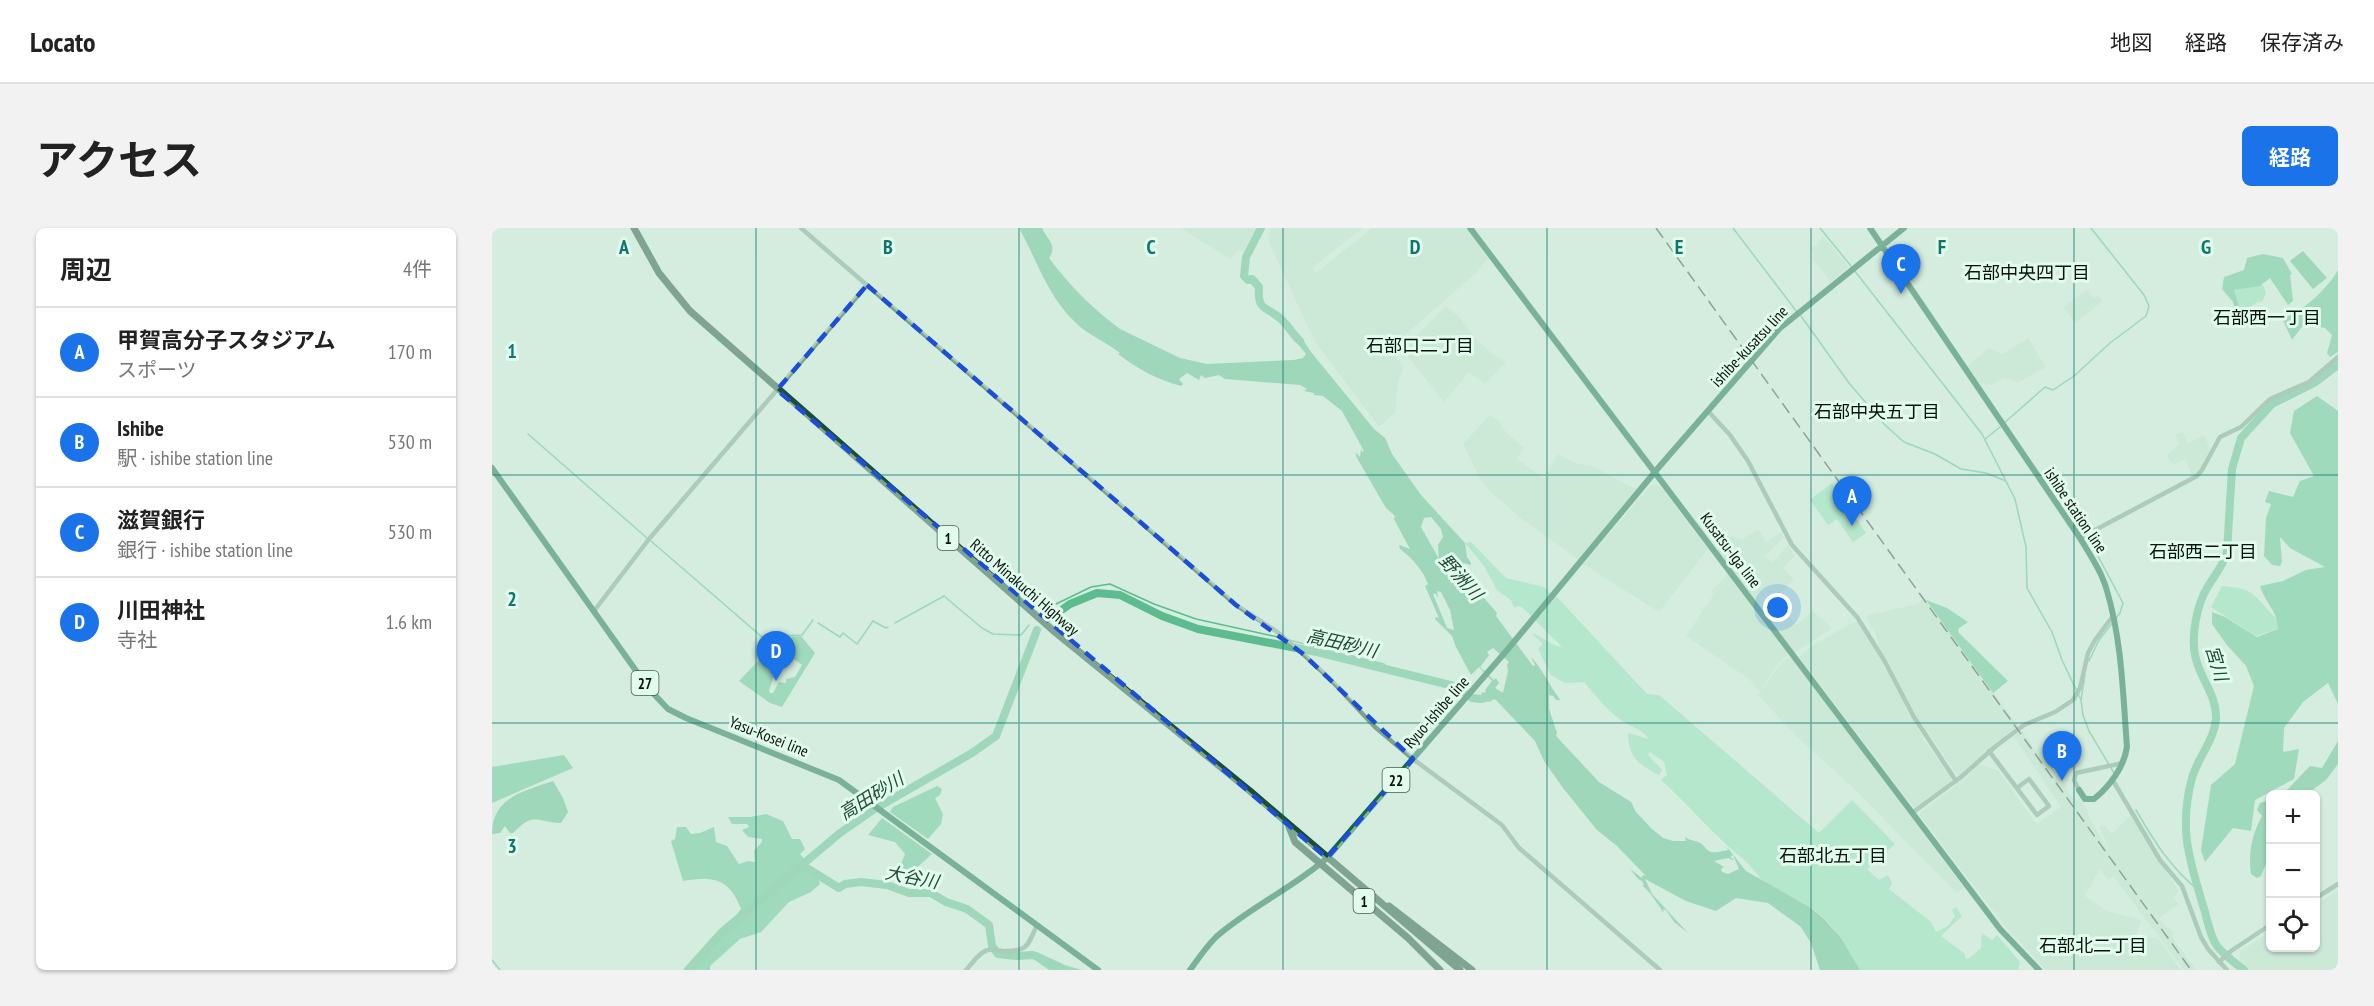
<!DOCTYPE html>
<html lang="ja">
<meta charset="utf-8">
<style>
:root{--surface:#fff;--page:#f2f2f2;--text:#222;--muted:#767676;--line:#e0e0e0;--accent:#1a73e8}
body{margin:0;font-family:"PT Sans Narrow","Noto Sans JP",sans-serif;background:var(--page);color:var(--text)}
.controls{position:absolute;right:18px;bottom:18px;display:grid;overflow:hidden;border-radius:9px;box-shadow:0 2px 4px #0004}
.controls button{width:54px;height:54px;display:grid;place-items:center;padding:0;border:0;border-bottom:2px solid var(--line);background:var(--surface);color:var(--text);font:30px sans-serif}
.you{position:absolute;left:1286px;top:380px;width:21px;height:21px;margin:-15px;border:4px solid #fff;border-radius:50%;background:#1a73e8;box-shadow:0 0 0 9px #1a73e833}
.badge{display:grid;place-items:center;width:39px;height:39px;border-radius:50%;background:var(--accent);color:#fff;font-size:20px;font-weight:700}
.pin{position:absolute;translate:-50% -50px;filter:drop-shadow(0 2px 3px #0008)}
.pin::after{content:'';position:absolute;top:32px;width:21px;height:18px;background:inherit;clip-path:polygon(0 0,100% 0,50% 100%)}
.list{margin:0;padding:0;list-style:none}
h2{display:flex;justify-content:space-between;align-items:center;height:78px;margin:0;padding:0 24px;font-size:26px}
h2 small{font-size:20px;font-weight:400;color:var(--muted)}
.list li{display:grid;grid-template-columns:39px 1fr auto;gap:18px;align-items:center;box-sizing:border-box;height:90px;padding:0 24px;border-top:2px solid var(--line)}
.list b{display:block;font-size:22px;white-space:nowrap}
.list p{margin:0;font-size:20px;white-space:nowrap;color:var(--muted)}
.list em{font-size:20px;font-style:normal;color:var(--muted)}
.icon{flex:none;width:33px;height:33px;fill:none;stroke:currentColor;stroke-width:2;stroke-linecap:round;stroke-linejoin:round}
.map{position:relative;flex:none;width:1846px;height:742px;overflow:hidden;border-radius:9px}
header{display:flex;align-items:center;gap:36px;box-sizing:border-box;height:84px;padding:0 30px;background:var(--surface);border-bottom:2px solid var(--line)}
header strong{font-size:28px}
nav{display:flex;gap:33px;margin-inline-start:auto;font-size:21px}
.intro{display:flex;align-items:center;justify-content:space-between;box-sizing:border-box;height:144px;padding:0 36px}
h1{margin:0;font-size:42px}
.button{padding:15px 27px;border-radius:9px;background:var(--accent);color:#fff;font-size:21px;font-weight:700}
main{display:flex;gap:36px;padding:0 36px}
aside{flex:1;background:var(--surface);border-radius:9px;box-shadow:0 2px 4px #0004}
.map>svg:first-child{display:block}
</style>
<header>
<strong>Locato</strong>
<nav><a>地図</a><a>経路</a><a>保存済み</a></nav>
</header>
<div class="intro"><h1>アクセス</h1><a class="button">経路</a></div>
<main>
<aside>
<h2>周辺<small>4件</small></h2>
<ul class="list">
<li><span class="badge">A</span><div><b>甲賀高分子スタジアム</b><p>スポーツ</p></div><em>170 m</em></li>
<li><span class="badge">B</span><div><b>Ishibe</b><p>駅 · ishibe station line</p></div><em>530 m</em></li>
<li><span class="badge">C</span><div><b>滋賀銀行</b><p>銀行 · ishibe station line</p></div><em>530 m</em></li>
<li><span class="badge">D</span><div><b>川田神社</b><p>寺社</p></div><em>1.6 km</em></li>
</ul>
</aside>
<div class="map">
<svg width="1846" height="742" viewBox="0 0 1846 742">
<rect width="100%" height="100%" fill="#d4eddf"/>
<path fill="#c3e4d1" d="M689 0H764L752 23H745L739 32Z
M780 0H871L820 40 824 45 880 0H974L996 30 985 44 897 121 912 139 906 153 903 185 887 199 823 114 778 17 776 8Z
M1332 9 1357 39 1339 54 1320 30 1323 28 1318 22Z
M1595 61 1601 70 1606 67 1611 73 1584 95 1571 79Z
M954 78 968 90 986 113 1002 127 1014 134 993 156 977 144 952 174 916 129V115Z
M1536 110 1554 139 1526 155 1512 149 1500 157 1492 155 1486 158 1474 139 1497 120 1511 126Z
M998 187 1006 192 1014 204 1032 220 1025 231 1052 250 1066 226 1083 235 1100 238 1145 262 1087 332 1030 291 997 263 987 249 971 216Z
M1691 204 1696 215 1712 207 1718 220 1710 240 1700 249 1694 231 1682 237 1674 228 1687 216 1683 207Z
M1163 256 1168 258 1216 321 1167 384 1091 336 1158 258Z
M1266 301 1274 314 1289 304 1292 309 1273 329 1281 334 1296 317 1303 328 1291 340 1302 351 1283 371 1304 397 1321 383 1340 400 1302 425 1225 323 1235 315 1226 307 1230 306 1251 311Z
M1236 346 1297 426 1287 435 1269 462H1266L1257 451 1194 408 1222 366 1219 363Z
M1433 370 1526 498 1466 548 1424 487 1386 416 1385 408 1374 388 1424 376Z
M1361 394 1366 395 1381 418 1433 513 1460 551V553L1422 580 1307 429 1320 418Z
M1299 428 1344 489 1472 660 1465 665 1359 558 1305 509 1266 467 1290 434Z
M1530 502 1544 523 1556 514 1561 525 1572 539 1566 545 1575 557 1573 559 1583 573 1588 570 1596 583 1597 589 1620 628 1607 599 1613 597 1620 606 1639 587 1687 663 1681 669 1687 676 1667 690 1656 677 1666 690 1681 704V711L1704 742H1692L1622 649 1616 652 1608 641 1593 668 1615 683 1649 692 1644 710H1666L1689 742H1554L1517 703 1428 588 1429 584 1477 547 1486 536 1507 543 1544 596 1569 579 1522 509Z
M1846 663V742H1757L1748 733V723L1778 704V720H1824V677Z"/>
<path fill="#90dfb7" d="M1771 57 1774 65 1770 74 1767 73 1748 85 1739 61Z
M1340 255 1374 305 1361 314 1345 291 1336 297 1318 272Z
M979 314 1014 350 1052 359 1062 369H1065L1155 466 1167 467 1327 605 1360 572 1403 616 1375 641 1387 652 1396 647 1400 655 1397 661 1439 694 1444 704 1456 698 1463 688 1460 682 1464 679 1470 688 1449 708 1473 726V730L1476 731 1489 720 1490 705 1500 712 1505 707 1528 734 1526 742H1368C1354 719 1341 693 1317 679 1302 670 1286 664 1273 654 1265 648 1259 637 1251 631 1222 608 1198 578 1169 552L1175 547 1172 534 1158 524 1156 527 1170 542 1167 547C1146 536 1137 530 1136 505L1157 511C1149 500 1139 499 1129 492 1115 482 1103 467 1092 454L1073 455 1059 447 1046 421 1051 416 1039 405C1050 408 1060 418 1070 419L1030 379 1025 378 1022 380 1019 372 1005 362 992 338 973 315Z
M1730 358C1737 359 1744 359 1751 361 1767 366 1775 385 1789 394L1788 400 1764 408 1719 379Z"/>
<path fill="#63c395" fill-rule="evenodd" d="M1771 26 1791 30 1800 46 1798 47 1801 73 1796 77 1778 50 1768 58 1742 62 1748 81 1743 82 1741 74 1730 61 1732 49 1752 42 1755 30Z
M1846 42V124L1838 129 1835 125 1840 107 1833 100 1812 96 1800 112 1790 90C1809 86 1837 59 1846 42Z
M1825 168 1846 183V476L1836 455 1811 474 1792 500 1791 524 1807 521 1802 551 1763 572 1759 603 1741 600 1713 634 1709 622 1719 557 1743 536 1762 458 1754 438 1735 417 1720 396V384L1733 389 1765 409 1786 401C1786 383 1773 375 1768 358L1791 353 1814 342 1833 339 1798 320 1788 309 1790 334 1788 338 1780 337 1772 328 1774 290 1779 276 1773 274 1777 263 1801 269 1808 253 1822 248 1798 205 1802 183Z
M1434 372 1455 380 1476 394 1466 401 1467 405 1516 453 1501 465Z
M309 408 323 425 290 479 278 475 247 453 288 410ZM299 429 310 437 303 449 294 451V455L287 454 281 465H278L277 463 282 447Z
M72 527 81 540 0 575V539Z
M445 558 450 561 448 567 443 570 451 586 449 596 436 611 398 584 401 579Z
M274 586 291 593 300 611H308L313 621 308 626 324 645 328 656 319 664 297 674 269 704 248 711 218 738V742H201L249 681C238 651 221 647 191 653L179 613 183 611 185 599H194L199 606 208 605 222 599 224 614 235 618 247 636 256 633 263 634 262 623 270 614V611L256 609 250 602 257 599 255 596H240L236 589H258Z
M390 590 440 626 419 645 408 638 413 626 403 614 376 607Z
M545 724 573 737 590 742H557L544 733Z"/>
<path fill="#5dbc8f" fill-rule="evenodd" d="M527 0H550C555 11 566 18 557 30 578 58 600 80 628 101L688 130 715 136 802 132 811 130 814 126 799 107 810 110 819 124 882 201 893 210 900 226 929 267 973 315 975 329 979 335 978 337 972 335 971 346 1005 385 1004 388 1041 438 1043 437 1039 429C1050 440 1057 457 1067 470L1068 472H1064L1061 468 1057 467V481L1065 505 1064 508 1107 554 1139 574 1144 584 1160 601 1171 610 1181 613H1194L1193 609C1196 611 1199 612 1203 613 1220 618 1208 629 1236 622L1235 619 1254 643 1319 680 1331 690 1349 710 1368 742H1328L1319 715 1309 699 1276 675 1244 670 1224 683 1194 673 1153 651 1160 666 1196 705 1182 694 1174 682 1171 681 1172 685 1158 665 1150 657H1152L1150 653 1146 651 1138 641 1150 650 1151 647 1154 648 1125 618 1105 602 1071 560 1052 533 1043 513 1004 472 1000 469 999 474 994 473 989 465 994 464 993 462 1000 453 987 439 979 447 964 419 960 408 943 391 944 389 947 390 933 358 936 356C931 342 920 330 908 321L907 317 918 321 902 291 903 288 894 280 865 230 863 224 868 229 869 221 870 224 872 223 850 183 831 168 822 167V165L812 163 815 161 808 157 733 151 727 147 713 150 709 147 707 152 695 145 687 151 691 156 689 158C666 152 646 141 626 126L628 125C613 113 595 107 582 93 555 67 545 32 527 0ZM939 289 949 301 951 309 946 317 947 331 929 299 932 290ZM945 363 949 364 958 382 962 402 955 400 941 366 943 365 946 370ZM1001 420 1017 434 1015 437 1016 443 1011 465 1003 460 1007 455 1004 450 1002 452 988 439 997 427 995 424ZM1241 627 1247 641 1236 646 1230 644 1229 641 1232 639 1222 633 1236 630 1241 632 1242 631 1238 629Z
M1811 23 1835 50 1821 61 1798 33Z
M1846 513V536L1834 552 1815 566H1791L1818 538 1830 540Z
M61 553 71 570 76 584 69 595C44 595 44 582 21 605H18L13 598 8 605 0 606C0 569 32 563 61 553Z
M1778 572V625L1769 648 1765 650 1759 646C1756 626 1760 606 1770 588L1765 582 1768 575Z"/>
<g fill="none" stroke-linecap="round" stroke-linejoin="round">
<path stroke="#5dbc8f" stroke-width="1.5" d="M1241 0 1305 84
M1328 0 1359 38
M1362 42 1490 206 1523 271 1534 319 1535 360 1560 404 1570 432 1589 472 1591 487 1597 503 1622 545
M1309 88 1357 155 1393 197 1412 214 1443 226 1469 241 1494 245 1514 253
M1512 195 1553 159 1561 162 1582 148 1618 115 1654 88 1657 78 1652 67 1599 0
M36 206 155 310
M1493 211 1508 199
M1560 254 1565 267 1590 298 1631 375 1628 385 1624 390
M159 313 278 416 290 408 310 407 321 392
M564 376 599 359 618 356 662 376 704 391 790 410
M326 395 348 409 351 405 365 416 381 393 394 400 396 399
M403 395 452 368 490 400 501 406 529 407 537 397
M797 412 892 436 897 444
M1597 433 1607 412 1621 394
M1589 472 1593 447
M1644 582C1662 613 1678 639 1706 662
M0 732 8 742"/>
<path stroke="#5dbc8f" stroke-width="8" d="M769 0 754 29 752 48 756 52 760 51 767 59C765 84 775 78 789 91 796 97 801 107 808 113
M571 381 578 376 605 365 628 367 670 388 706 401 825 424 962 458 980 470 990 471 1000 468
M557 390 565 385
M310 637 347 660 353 656 369 654 395 657 417 665H439L454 674 475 681 497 697 500 718 506 726 525 728 541 727 572 742
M196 742 230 704 348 605 381 582 480 525 504 508 545 402
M1752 742C1743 735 1732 727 1725 718 1718 708 1716 695 1713 684 1698 634 1686 602 1700 550 1706 529 1722 513 1724 491 1725 466 1707 450 1703 427 1699 407 1705 377 1715 360 1722 348 1731 338 1735 324L1740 241 1749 210 1780 176 1822 155 1846 137"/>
<path stroke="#7ca28e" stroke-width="4.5" d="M309 0 744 377 784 403 810 425 838 451 883 499 921 531 1010 597 1027 620 1168 742
M1216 183 1238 207 1256 233 1300 317 1365 389 1392 432 1422 489 1464 553
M1588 310 1705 248 1710 242 1728 209 1749 199 1778 171 1817 154 1846 129
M102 383 157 311 375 57
M1497 523 1545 587 1557 578 1537 551 1525 560
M1620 551 1668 632 1690 658 1709 709 1716 721 1735 742
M1587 562 1582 552 1584 545 1631 535
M1420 585 1469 549 1504 518 1532 497 1563 484 1581 472 1588 460 1596 425 1603 412 1621 388
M1824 670 1846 656
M1727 734 1739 723 1778 697
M474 742C480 736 487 724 496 722 500 721 506 722 510 723 535 724 536 718 545 697"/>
<path stroke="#0f6846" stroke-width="6" d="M978 0 1508 701 1547 742
M1378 0 1588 310C1598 327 1610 344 1615 363 1630 413 1631 468 1635 519 1632 539 1618 558 1602 571H1593L1587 562
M0 240 157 461 176 481 194 490 347 552 606 742
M698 742C706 731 714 719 724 709 758 679 801 660 835 630L1016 421 1167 239 1287 101 1412 0"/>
<path stroke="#194d36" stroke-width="7" d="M142 0 167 45 198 83 564 405 758 563 968 742
M797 599 803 614 916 710 948 742
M897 678 980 742"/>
<path stroke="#3a4740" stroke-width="1.5" stroke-dasharray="12 6" stroke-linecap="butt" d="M1164 0 1699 742"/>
</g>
<path d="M0 0H1846V742H0ZM375 57 744 377 810 425 921 531 835 630 285 162Z" fill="#d4eddf" fill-opacity=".55" fill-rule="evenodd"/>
<path fill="none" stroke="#1d4ed8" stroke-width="4.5" stroke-dasharray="12 8" stroke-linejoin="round" d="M375 57 744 377 810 425 921 531 835 630 285 162Z"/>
<path fill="none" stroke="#0f766e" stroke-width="1.5" stroke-opacity="0.55" d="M264 0V742M527 0V742M791 0V742M1055 0V742M1319 0V742M1582 0V742M0 247H1846M0 495H1846"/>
<g text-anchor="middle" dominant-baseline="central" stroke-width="6" stroke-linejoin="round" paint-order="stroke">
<g fill="#e1fbec" stroke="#4a5951" stroke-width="1.5">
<rect x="445.5" y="298" width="21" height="24" rx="4.5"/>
<rect x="139.5" y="443" width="27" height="24" rx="4.5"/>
<rect x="890.5" y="540" width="27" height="24" rx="4.5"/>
<rect x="861.5" y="661" width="21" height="24" rx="4.5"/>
</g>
<g font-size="15" font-weight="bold" fill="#0a130e">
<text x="456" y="310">1</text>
<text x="153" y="455">27</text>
<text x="904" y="552">22</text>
<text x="872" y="673">1</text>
</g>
<g font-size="16" fill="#0a130e" stroke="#e1fbec">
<text transform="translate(1257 118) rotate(-47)">ishibe-kusatsu line</text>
<text transform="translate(1584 282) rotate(56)">ishibe station line</text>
<text transform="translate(1239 322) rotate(53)">Kusatsu-Iga line</text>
<text transform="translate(533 359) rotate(41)">Ritto Minakuchi Highway</text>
<text transform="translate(944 484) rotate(-49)">Ryuo-Ishibe line</text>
<text transform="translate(277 508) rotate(22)">Yasu-Kosei line</text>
</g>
<g font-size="18" fill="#0a130e" stroke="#e1fbec">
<text x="1535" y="44">石部中央四丁目</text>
<text x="1775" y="89">石部西一丁目</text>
<text x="928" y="117">石部口二丁目</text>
<text x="1385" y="183">石部中央五丁目</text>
<text x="1711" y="323">石部西二丁目</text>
<text x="1341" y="627">石部北五丁目</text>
<text x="1601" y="717">石部北二丁目</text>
</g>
<g font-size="18" font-style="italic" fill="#214a36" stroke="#e1fbec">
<text transform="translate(969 349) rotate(48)">野洲川</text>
<text transform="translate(850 415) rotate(13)">高田砂川</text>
<text transform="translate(1725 435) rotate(73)">宮川</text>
<text transform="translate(379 568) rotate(-32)">高田砂川</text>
<text transform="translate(420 649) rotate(11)">大谷川</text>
</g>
</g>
<g font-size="20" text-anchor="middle" font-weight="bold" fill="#0f766e" stroke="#e1fbec" stroke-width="6" stroke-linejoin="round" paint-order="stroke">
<text x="132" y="26">A</text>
<text x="396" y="26">B</text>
<text x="659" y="26">C</text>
<text x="923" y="26">D</text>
<text x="1187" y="26">E</text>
<text x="1450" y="26">F</text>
<text x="1714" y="26">G</text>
<text x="20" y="130">1</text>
<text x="20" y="378">2</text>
<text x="20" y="625">3</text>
</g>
</svg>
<div class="controls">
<button>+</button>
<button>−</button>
<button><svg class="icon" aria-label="locate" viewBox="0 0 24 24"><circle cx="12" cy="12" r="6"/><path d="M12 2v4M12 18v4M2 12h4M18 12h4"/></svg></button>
</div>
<div class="you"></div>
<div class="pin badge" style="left:1360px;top:298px">A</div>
<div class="pin badge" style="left:1570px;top:553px">B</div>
<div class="pin badge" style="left:1409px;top:66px">C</div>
<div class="pin badge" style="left:284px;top:453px">D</div>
</div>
</main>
